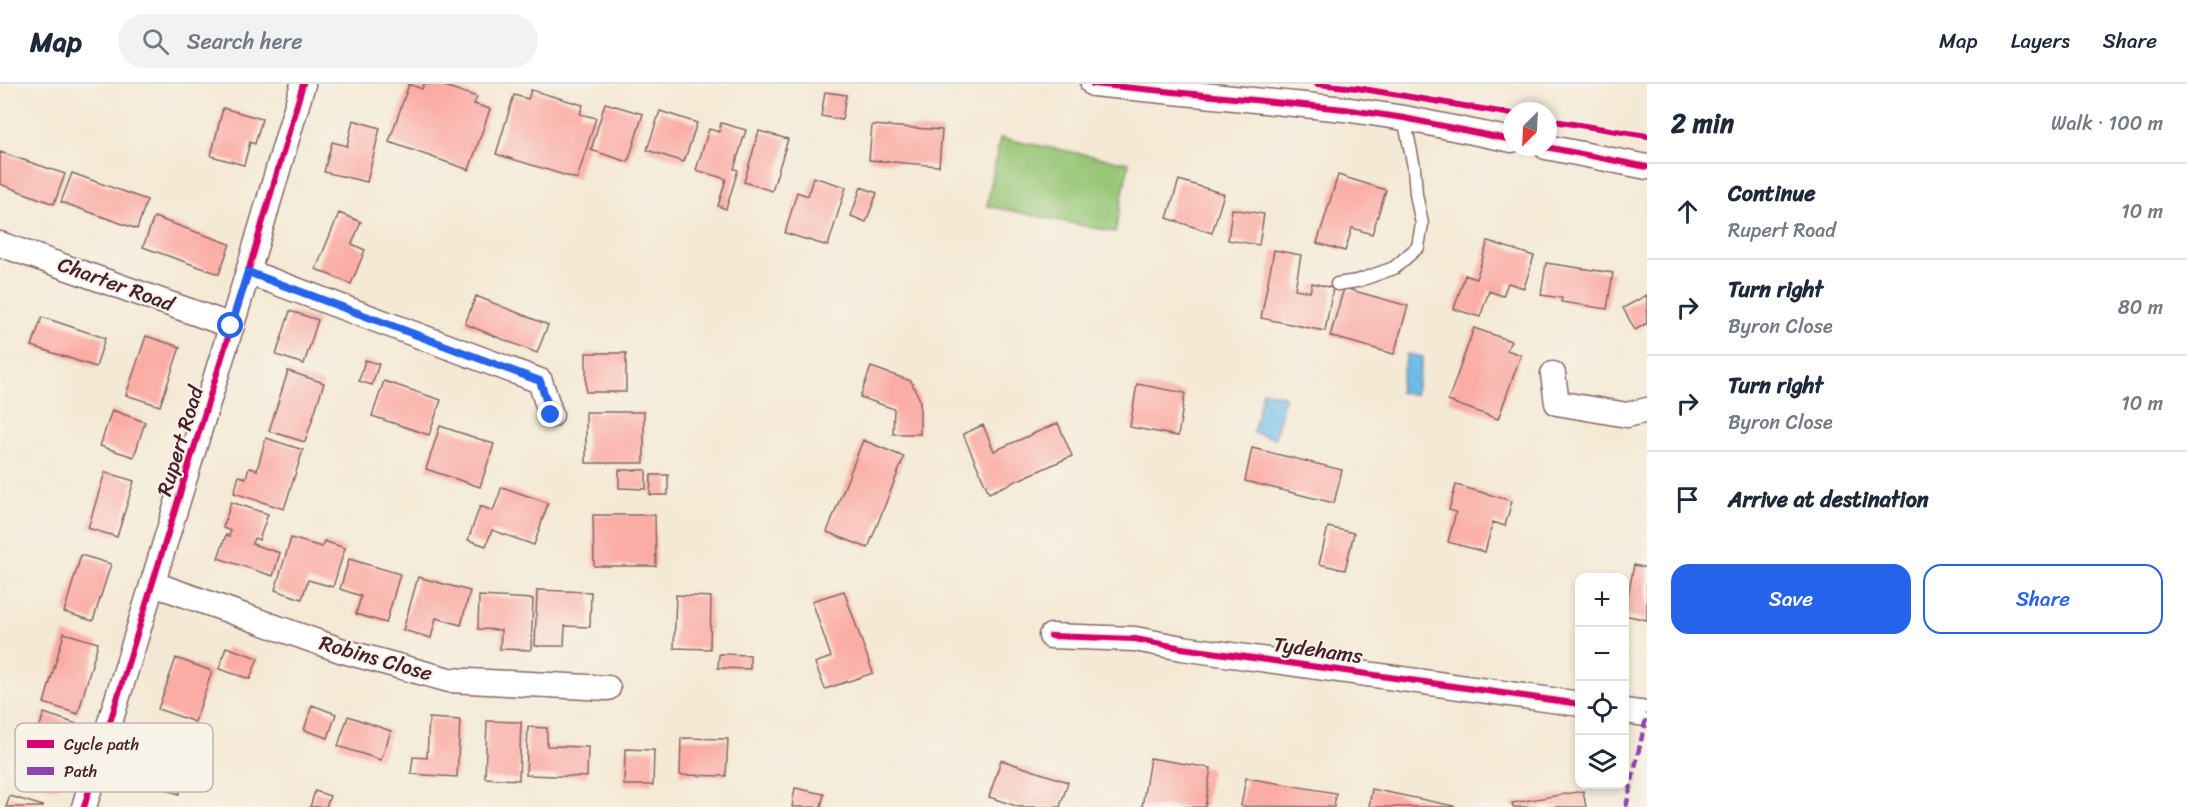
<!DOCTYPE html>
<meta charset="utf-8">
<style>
:root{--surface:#fff;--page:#f2f2f3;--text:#1f2937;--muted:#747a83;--line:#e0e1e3;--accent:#2563eb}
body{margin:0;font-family:Sriracha,sans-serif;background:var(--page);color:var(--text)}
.controls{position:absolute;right:18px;bottom:18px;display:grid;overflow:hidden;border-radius:12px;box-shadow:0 3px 9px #0003}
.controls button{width:54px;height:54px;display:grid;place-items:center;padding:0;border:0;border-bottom:2px solid var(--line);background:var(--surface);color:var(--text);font:30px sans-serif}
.compass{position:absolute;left:1503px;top:18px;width:54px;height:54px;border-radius:50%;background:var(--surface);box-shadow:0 3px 9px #0003;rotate:204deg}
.stop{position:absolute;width:18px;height:18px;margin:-14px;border:4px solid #2563eb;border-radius:50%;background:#fff}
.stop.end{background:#2563eb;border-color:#fff;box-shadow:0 2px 6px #0008}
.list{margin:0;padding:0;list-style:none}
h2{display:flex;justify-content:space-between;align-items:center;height:78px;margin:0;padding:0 24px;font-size:26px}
h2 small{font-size:20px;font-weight:400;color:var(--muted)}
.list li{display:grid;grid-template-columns:39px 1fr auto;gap:18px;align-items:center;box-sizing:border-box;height:96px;padding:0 24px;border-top:2px solid var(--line)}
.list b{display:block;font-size:22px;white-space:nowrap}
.list p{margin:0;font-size:20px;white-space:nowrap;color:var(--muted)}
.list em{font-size:20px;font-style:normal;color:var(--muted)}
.actions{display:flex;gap:12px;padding:18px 24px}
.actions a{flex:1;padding:14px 0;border:2px solid var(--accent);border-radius:18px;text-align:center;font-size:21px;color:var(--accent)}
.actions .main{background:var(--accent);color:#fff}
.icon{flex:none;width:33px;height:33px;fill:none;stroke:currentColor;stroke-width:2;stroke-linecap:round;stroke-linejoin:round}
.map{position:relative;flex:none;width:1647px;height:723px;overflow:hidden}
header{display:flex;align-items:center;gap:36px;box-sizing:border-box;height:84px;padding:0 30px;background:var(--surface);border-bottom:2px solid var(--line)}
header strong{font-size:28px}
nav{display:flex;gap:33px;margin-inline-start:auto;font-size:21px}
.search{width:420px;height:54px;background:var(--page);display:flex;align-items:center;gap:15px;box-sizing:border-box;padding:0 21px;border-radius:33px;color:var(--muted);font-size:22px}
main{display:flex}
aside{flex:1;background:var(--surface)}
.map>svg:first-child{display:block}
</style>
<header>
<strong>Map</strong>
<div class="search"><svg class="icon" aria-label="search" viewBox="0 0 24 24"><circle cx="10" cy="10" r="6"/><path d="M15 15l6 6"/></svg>Search here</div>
<nav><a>Map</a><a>Layers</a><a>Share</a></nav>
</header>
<main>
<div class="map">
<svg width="1647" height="723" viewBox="0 0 1647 723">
<rect width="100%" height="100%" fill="#f7f3e8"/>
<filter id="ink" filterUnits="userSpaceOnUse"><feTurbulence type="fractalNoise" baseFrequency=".0167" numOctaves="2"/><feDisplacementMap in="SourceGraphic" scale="12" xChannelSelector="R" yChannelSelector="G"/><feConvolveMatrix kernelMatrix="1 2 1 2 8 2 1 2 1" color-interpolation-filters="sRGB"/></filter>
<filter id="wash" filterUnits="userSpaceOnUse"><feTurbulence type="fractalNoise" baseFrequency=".008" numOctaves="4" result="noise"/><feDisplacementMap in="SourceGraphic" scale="24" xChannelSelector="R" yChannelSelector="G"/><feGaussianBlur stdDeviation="1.35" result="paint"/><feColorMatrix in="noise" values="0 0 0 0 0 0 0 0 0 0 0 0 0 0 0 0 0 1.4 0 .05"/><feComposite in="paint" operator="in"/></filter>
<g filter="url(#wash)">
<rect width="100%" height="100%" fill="#f4e9d4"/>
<path fill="#96c676" stroke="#707250" stroke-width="1.5" d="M1000 54 1129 79 1115 148 987 122Z"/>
<path fill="#6dbce8" stroke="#5c6e8a" stroke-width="1.5" d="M1407 270 1423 273 1415 311 1399 308Z
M1263 307 1285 312 1275 354 1253 349Z"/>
<g id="blocks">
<path fill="#faaca5" d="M409 0 422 5 424 0H439L477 13 474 20 490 25 469 86 389 58Z
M531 6 583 21 580 30 596 34 577 95 496 70 514 11 528 15Z
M825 8 846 11 842 36 821 32Z
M605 19 643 30 628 78 591 66Z
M223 24 262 35 255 60 250 58 244 81 211 72Z
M660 27 697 39 684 78 647 66Z
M353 36 380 44 367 98 324 88 332 58 347 62Z
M721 39 746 46 734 85 738 86 726 125 718 122 726 95 696 86 709 45 719 48Z
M872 41 942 46 939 82 869 76Z
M759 47 788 55 772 107 744 98Z
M0 68 65 90 54 120 0 100Z
M72 89 147 116 137 145 61 118Z
M1338 91 1386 106 1372 150 1352 144 1345 167 1317 159Z
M813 93 846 103 828 162 785 149 797 108 808 112Z
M1179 96 1224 110 1212 149 1167 134Z
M861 103 877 109 866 138 851 132Z
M1232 125 1264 130 1259 161 1228 156Z
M339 129 361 138 352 160 365 166 351 200 316 185Z
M154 133 230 160 219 190 143 163Z
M1488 157 1534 172 1524 204 1508 199 1503 212 1489 207 1480 233 1454 225 1465 191 1476 195Z
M1274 166 1301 171 1295 205 1310 208 1312 199 1333 204 1325 247 1261 234Z
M1546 179 1613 189 1607 225 1561 218 1562 214 1541 211Z
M1344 204 1408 222 1394 270 1330 252Z
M1647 211V239L1635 246 1623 224Z
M476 212 548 241 537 269 465 240Z
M290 227 318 236 304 280 276 271Z
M42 233 105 254 96 283 32 262Z
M1474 244 1511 257 1507 266 1521 271 1498 335 1448 317Z
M146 252 180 263 160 322 126 311Z
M586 269H626V308H586Z
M365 276 379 280 372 301 359 297Z
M871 283 911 297 920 316V350H893L894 325 860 313Z
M288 287 324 299 305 358 269 347Z
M384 297 441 316 429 351 372 332Z
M1137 300 1185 309 1178 352 1130 343Z
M112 326 145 338 134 373 100 362Z
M586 328H644V379H586Z
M1058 339 1072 372 989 409 963 350 983 341 994 367Z
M440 342 494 360 480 403 426 385Z
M266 354 303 366 284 425 234 409 239 392 246 394 249 384 257 386Z
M863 356 904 373 868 464 827 448Z
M1252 364 1342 386 1334 419 1245 397Z
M619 386H646V405L619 404Z
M105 388 134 397 117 453 88 444Z
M651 391H668V411H650Z
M1456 401 1512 417 1505 442 1493 438 1485 468 1448 458 1456 428 1449 426Z
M502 403 548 419 534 461 492 446 486 462 468 456 480 422 493 427Z
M231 418 268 430 259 456 254 454 252 460 280 469 273 492 218 474 226 451 229 452 231 447 223 444Z
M593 431H655L656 482H594Z
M1328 443 1354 449 1345 486 1319 480Z
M291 454 322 463 324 457 345 464 333 503 308 496 302 515 275 506Z
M81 471 111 480 93 537 64 528Z
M349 475 400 490 386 539 356 530 361 512 340 505Z
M1634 481 1647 484V536L1624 531Z
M418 493 470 507 461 541 436 534 431 554 403 546Z
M537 506 591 508 590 543 565 542 564 562H535Z
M844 507 873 589 825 605 815 579 831 573 812 517Z
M676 511 711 513 710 565 674 564Z
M479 512 533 515 531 566 500 565 501 546 478 545Z
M64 549 98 559 78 630 44 619Z
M226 563 258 574 250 595 219 585Z
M719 570 750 571V585L718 584Z
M176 574 212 587 195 638 158 625Z
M312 621 336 630 328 654 304 646Z
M44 629 77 640 57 705 23 695Z
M348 632 391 647 381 676 338 662Z
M429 634 460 636 457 693 411 690 413 673 427 674Z
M487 637 521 638 519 696 485 694Z
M528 643 547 644V662L588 663 587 693 526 691Z
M159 648 195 660 179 710 143 698Z
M681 654 728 655 726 692 680 691Z
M625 665 654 666 653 701H624Z
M1150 674 1211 684 1205 723H1142Z
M1001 676 1068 698 1060 723H1019L989 713Z
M1246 694 1336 709 1334 723 1241 722Z
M795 704 824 710 821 723H792Z
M1372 705 1454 722V723H1369Z
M315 707 330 712 326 723H310Z
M1583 707 1586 723H1513L1512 719Z
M10 712 43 722V723H6Z"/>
</g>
</g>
<g filter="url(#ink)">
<use href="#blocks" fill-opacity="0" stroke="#866666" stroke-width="1.5"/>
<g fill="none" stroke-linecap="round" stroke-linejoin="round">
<defs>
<path id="service" d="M1337 200 1357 197 1394 184 1418 163 1422 140 1416 110 1414 83 1404 34"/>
<path id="minor" d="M1093 0 1344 25 1404 34 1512 56
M1546 63 1647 83
M0 160 232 242
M248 188 540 297 551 331
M1553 290 1557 319 1627 331 1647 326
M154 500 343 567 449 596 608 604
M1051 552 1135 555 1182 564 1580 620
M1624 627 1647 630
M84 723 248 188 303 0"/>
</defs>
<use href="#service" stroke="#866666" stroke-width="15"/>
<use href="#minor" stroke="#866666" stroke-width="27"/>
<use href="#service" stroke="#fff" stroke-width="12"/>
<use href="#minor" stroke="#fff" stroke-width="24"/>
<path stroke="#8e44ad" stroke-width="4.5" stroke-dasharray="9 4.5" stroke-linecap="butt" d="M1626 723 1647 630"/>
<defs>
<path id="cycleway" d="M1093 0 1344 25 1404 34 1512 56
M1317 0 1357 4 1512 30
M1548 36 1647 52
M1546 63 1647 83
M1051 552 1135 555 1182 564 1580 620
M84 723 248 188 303 0"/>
</defs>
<use href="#cycleway" stroke="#f7f3e8" stroke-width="10"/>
<use href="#cycleway" stroke="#d6006c" stroke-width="6"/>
</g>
</g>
<g fill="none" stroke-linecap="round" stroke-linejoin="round" filter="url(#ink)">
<path stroke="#2563eb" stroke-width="8" d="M231 242 248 188 540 297 551 331"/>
</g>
<g text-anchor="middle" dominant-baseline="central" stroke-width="4.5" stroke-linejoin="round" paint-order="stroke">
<g font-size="21" fill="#4a1f2b" stroke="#f7f3e8">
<text transform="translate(116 200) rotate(20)">Charter Road</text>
<text transform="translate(180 357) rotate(-73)">Rupert Road</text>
<text transform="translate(1318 566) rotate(8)">Tydehams</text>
<text transform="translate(376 574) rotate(16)">Robins Close</text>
</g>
</g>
<rect x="15" y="639" width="198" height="69" rx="9" fill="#f7f3e8" stroke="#c3b3af" stroke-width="1.5"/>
<rect x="27" y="656" width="27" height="8" fill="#d6006c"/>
<rect x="27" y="683" width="27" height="8" fill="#8e44ad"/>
<g font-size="16" fill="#4a1f2b">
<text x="64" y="666">Cycle path</text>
<text x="64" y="693">Path</text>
</g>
</svg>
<div class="controls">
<button>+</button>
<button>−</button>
<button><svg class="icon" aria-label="locate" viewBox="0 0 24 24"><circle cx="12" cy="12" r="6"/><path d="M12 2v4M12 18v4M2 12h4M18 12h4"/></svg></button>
<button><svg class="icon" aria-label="layers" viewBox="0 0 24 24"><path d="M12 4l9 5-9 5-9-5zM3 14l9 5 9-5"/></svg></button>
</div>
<svg class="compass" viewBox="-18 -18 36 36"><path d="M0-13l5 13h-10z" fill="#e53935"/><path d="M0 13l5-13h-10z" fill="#747a83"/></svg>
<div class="stop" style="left:231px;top:242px"></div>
<div class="stop end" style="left:551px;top:331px"></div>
</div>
<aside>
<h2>2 min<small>Walk · 100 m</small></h2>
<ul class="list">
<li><svg class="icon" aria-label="ahead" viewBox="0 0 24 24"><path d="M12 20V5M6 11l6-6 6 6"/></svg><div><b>Continue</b><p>Rupert Road</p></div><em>10 m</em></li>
<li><svg class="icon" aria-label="right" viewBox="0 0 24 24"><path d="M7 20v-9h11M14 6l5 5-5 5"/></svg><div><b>Turn right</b><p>Byron Close</p></div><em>80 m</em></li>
<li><svg class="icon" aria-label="right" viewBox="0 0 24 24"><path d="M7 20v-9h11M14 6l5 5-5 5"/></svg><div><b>Turn right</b><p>Byron Close</p></div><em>10 m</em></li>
<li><svg class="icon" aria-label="arrive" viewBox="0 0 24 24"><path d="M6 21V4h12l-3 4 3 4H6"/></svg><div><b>Arrive at destination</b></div></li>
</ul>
<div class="actions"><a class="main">Save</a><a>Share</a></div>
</aside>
</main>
